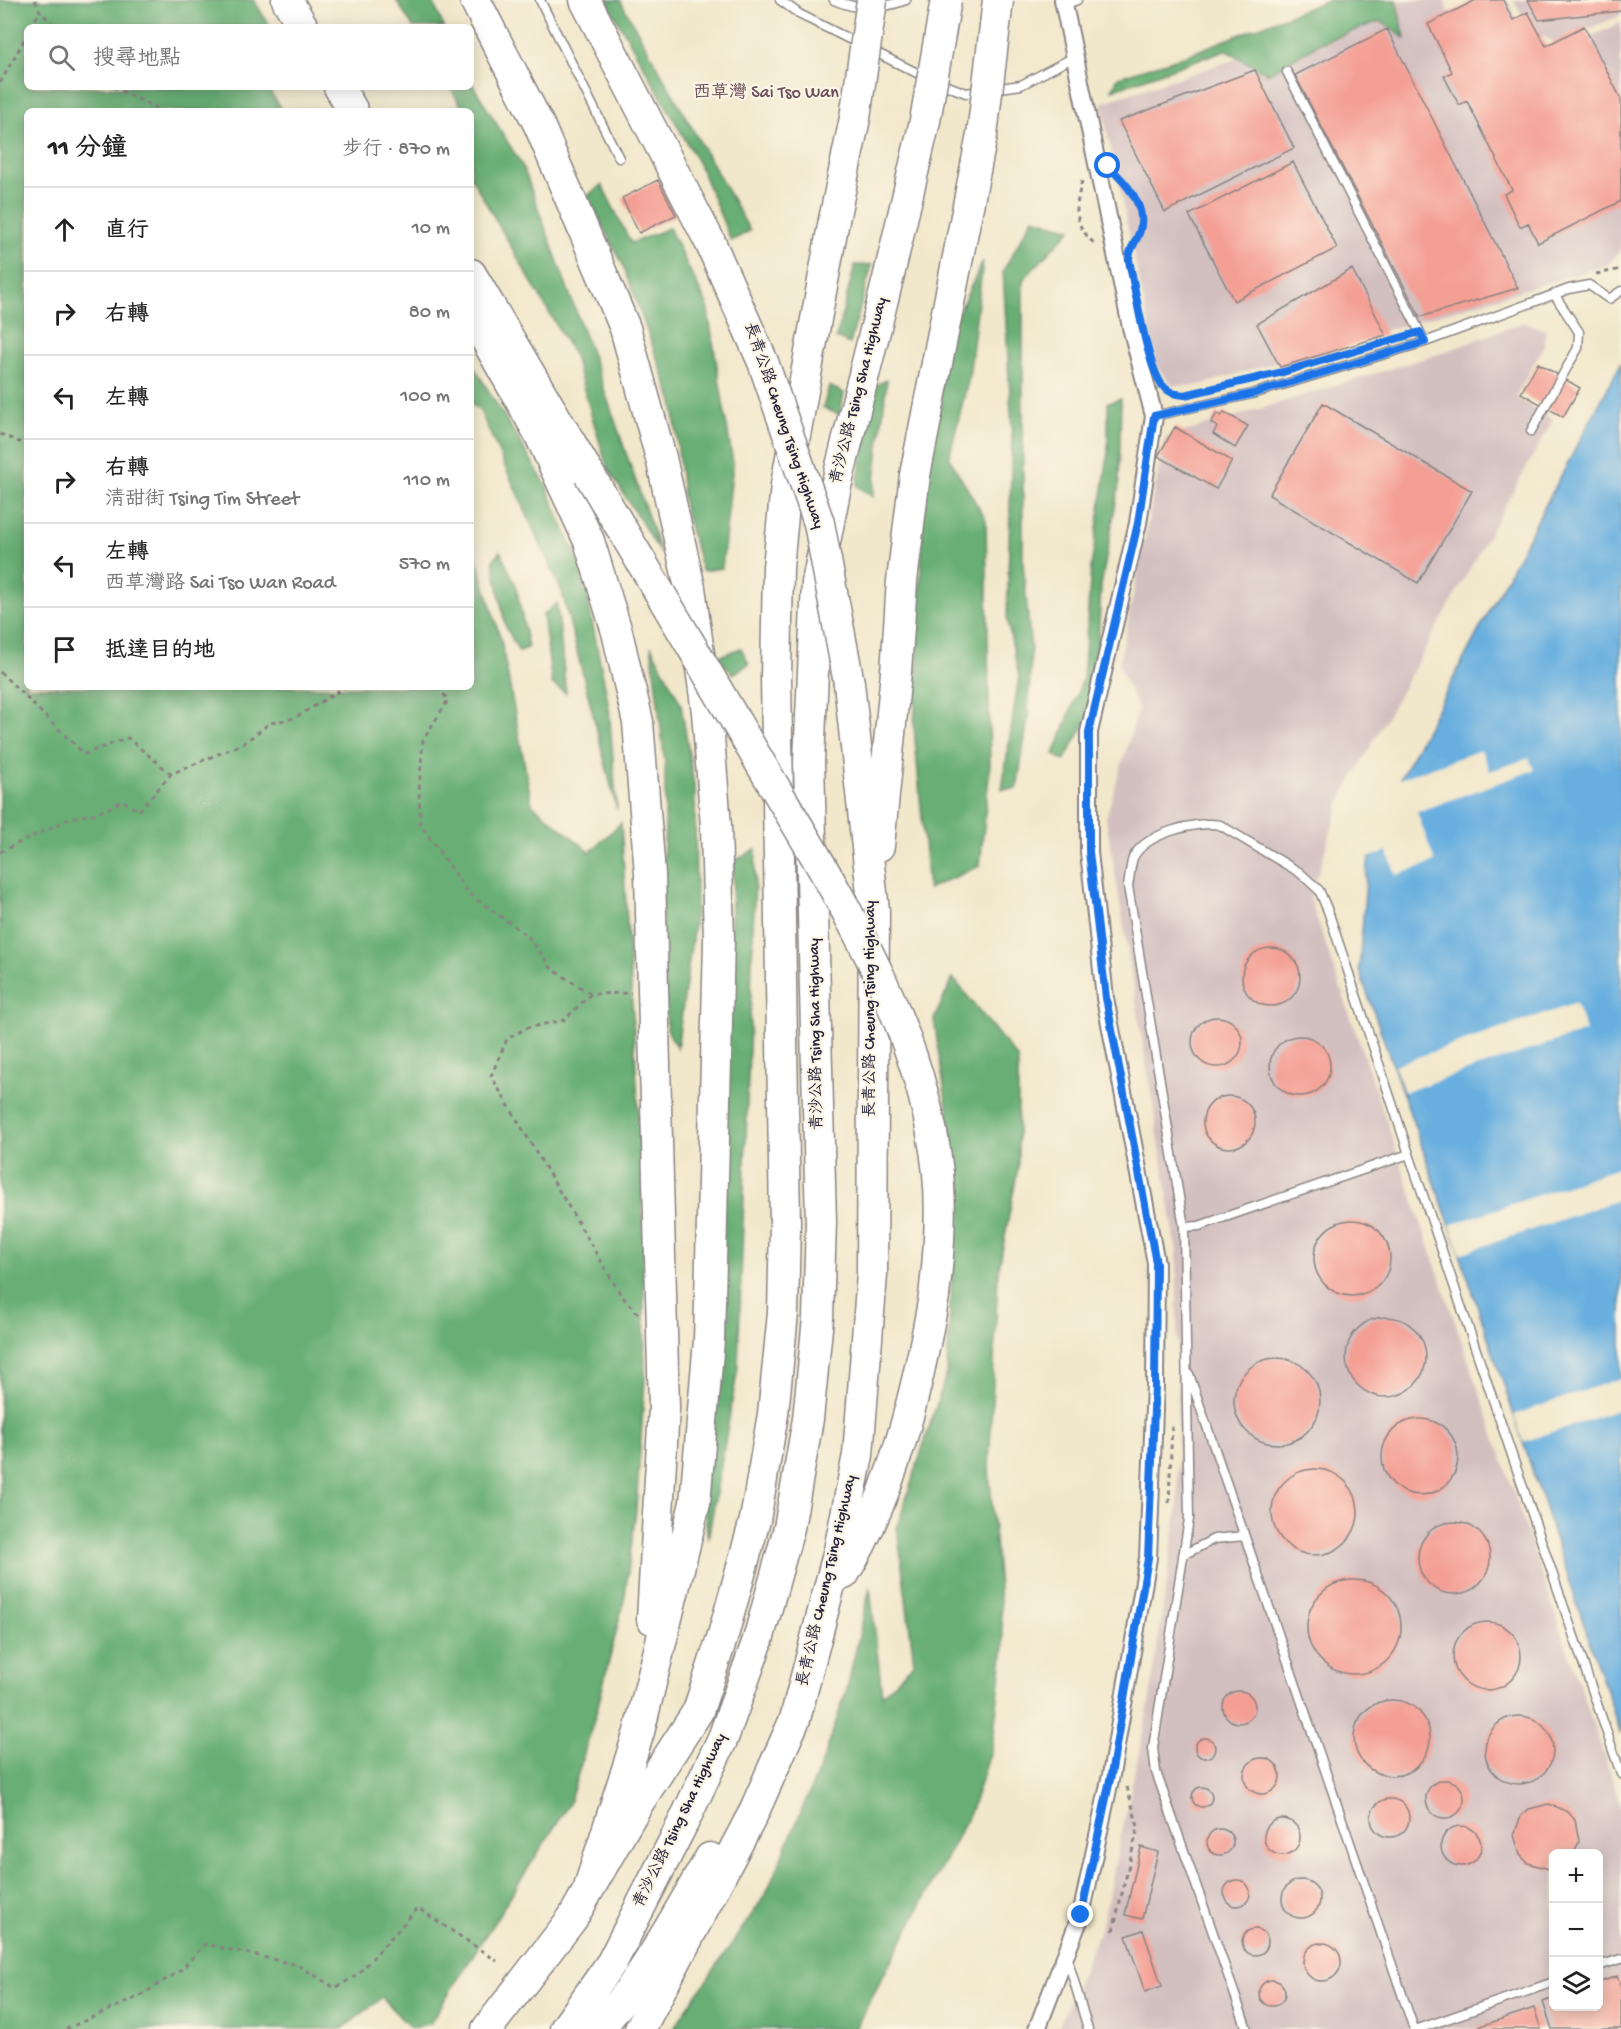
<!DOCTYPE html>
<html lang="zh-TW">
<meta charset="utf-8">
<style>
:root{--surface:#fff;--page:#f2f2f2;--text:#222;--muted:#767676;--line:#e0e0e0}
body{margin:0;font-family:"Gochi Hand","LXGW WenKai TC",sans-serif;background:var(--page);color:var(--text)}
.controls{position:absolute;right:18px;bottom:18px;display:grid;overflow:hidden;border-radius:9px;box-shadow:0 3px 15px #0003}
.controls button{width:54px;height:54px;display:grid;place-items:center;padding:0;border:0;border-bottom:2px solid var(--line);background:var(--surface);color:var(--text);font:30px sans-serif}
.stop{position:absolute;width:18px;height:18px;margin:-14px;border:4px solid #1a73e8;border-radius:50%;background:#fff}
.stop.end{background:#1a73e8;border-color:#fff;box-shadow:0 2px 6px #0008}
.list{margin:0;padding:0;list-style:none}
h2{display:flex;justify-content:space-between;align-items:center;height:78px;margin:0;padding:0 24px;font-size:26px}
h2 small{font-size:20px;font-weight:400;color:var(--muted)}
.list li{display:grid;grid-template-columns:39px 1fr auto;gap:18px;align-items:center;box-sizing:border-box;height:84px;padding:0 24px;border-top:2px solid var(--line)}
.list b{display:block;font-size:22px;white-space:nowrap}
.list p{margin:0;font-size:20px;white-space:nowrap;color:var(--muted)}
.list em{font-size:20px;font-style:normal;color:var(--muted)}
.icon{flex:none;width:33px;height:33px;fill:none;stroke:currentColor;stroke-width:2;stroke-linecap:round;stroke-linejoin:round}
.map{position:relative;flex:none;width:1621px;height:2029px;overflow:hidden}
.search{position:absolute;background:var(--surface);box-shadow:0 3px 15px #0003;left:24px;top:24px;width:450px;height:66px;display:flex;align-items:center;gap:15px;box-sizing:border-box;padding:0 21px;border-radius:9px;color:var(--muted);font-size:22px}
.panel{position:absolute;background:var(--surface);box-shadow:0 3px 15px #0003;left:24px;top:108px;width:450px;height:582px;border-radius:9px}
.map>svg:first-child{display:block}
</style>
<div class="map">
<svg width="1621" height="2029" viewBox="0 0 1621 2029">
<rect width="100%" height="100%" fill="#fcf5e5"/>
<filter id="ink" filterUnits="userSpaceOnUse"><feTurbulence type="fractalNoise" baseFrequency=".0167" numOctaves="2"/><feDisplacementMap in="SourceGraphic" scale="12" xChannelSelector="R" yChannelSelector="G"/><feConvolveMatrix kernelMatrix="1 2 1 2 8 2 1 2 1" color-interpolation-filters="sRGB"/></filter>
<filter id="wash" filterUnits="userSpaceOnUse"><feTurbulence type="fractalNoise" baseFrequency=".008" numOctaves="4" result="noise"/><feDisplacementMap in="SourceGraphic" scale="24" xChannelSelector="R" yChannelSelector="G"/><feGaussianBlur stdDeviation="1.35" result="paint"/><feColorMatrix in="noise" values="0 0 0 0 0 0 0 0 0 0 0 0 0 0 0 0 0 1.4 0 .05"/><feComposite in="paint" operator="in"/></filter>
<g filter="url(#wash)">
<rect width="100%" height="100%" fill="#f1e7cb"/>
<path fill="#d2bfc0" fill-rule="evenodd" d="M1380 0H1445L1447 12 1507 1 1524 35 1555 52 1621 23V249L1608 265 1196 386 1172 385 1158 368 1101 103 1372 15Z
M1513 0H1621V15L1556 43 1532 31Z
M1524 322 1545 330 1544 345 1516 397 1553 420 1341 799 1310 899 1621 1805V2029H1058L1103 1921 1149 1704 1178 1504 1177 1252 1106 818 1138 709 1119 665 1165 438 1442 353ZM1554 1854H1598V2006H1554Z"/>
<path fill="#68ae74" stroke="#456858" stroke-width="1.5" d="M0 0H254L270 27H27V87H267L282 110 316 109 317 111H27V687H471V540L501 640 532 804 590 852 621 823 642 1166 645 1379 636 1510 625 1596 597 1710 569 1804 430 2023 411 2029 382 1998 342 2029H0Z
M396 0H432L444 27H413Z
M606 0H620L750 231 731 241 699 164Z
M1328 0H1396L1405 38 1380 21 1320 43 1268 74 1225 50 1112 90 1118 77 1182 57Z
M471 82 523 167 596 366 661 554 607 467 574 356 471 177V111H464L450 87H471Z
M602 185 631 243 669 228 707 305 733 463 722 568 702 571 684 507 673 402 623 265 587 196Z
M1033 218 1071 229 1023 280V562L1031 652 1028 718 1017 789H1002L1019 676 1007 620 1012 432 1003 271Z
M983 261 969 377 949 458 986 520 990 765 980 866 928 889 914 727 925 477 944 343Z
M855 265H872L850 344 836 338Z
M471 362 545 483 582 570 609 707 617 810 562 592 479 409 471 404Z
M887 380 873 497 857 486 873 386Z
M829 386 844 393 840 415 823 408Z
M1121 399 1119 485 1101 586 1095 706 1064 761 1054 754 1083 679 1091 567 1108 456V402Z
M500 551 516 585 528 647 519 652 505 625 493 561Z
M557 603 566 693 552 684 543 615Z
M651 646 681 704 695 792 696 910 677 1049 667 1029 661 897 665 825V763Z
M741 648 749 664 733 674 717 657Z
M756 849 738 1368 708 1539 702 1490 734 861Z
M953 978 1018 1059V1168L998 1273 989 1469 1004 1647 992 1748 970 1813 855 2029H673L766 1894 824 1758 847 1689 870 1587 882 1695 914 1663 897 1527 947 1372 957 1176 934 1019Z"/>
<path fill="#67afdf" stroke="#44688d" stroke-width="1.5" d="M1621 363V1735L1460 1254 1359 970 1367 866 1400 779Z"/>
<path fill="#f1e7cb" d="M1481 750 1490 771 1529 758 1534 770 1417 812 1435 862 1396 875 1387 851 1365 859 1396 780Z
M1576 1003 1586 1031 1404 1092 1394 1065Z
M1621 1167V1199L1460 1254 1450 1225Z
M1621 1378V1409L1523 1442 1514 1415Z"/>
<g id="blocks">
<path fill="#f49f94" d="M1476 0H1503L1513 20 1528 12 1546 46 1584 26 1621 99V201L1538 243 1528 223 1520 227 1504 194 1512 190 1467 101 1459 105 1444 76 1452 72 1428 24Z
M1528 0H1621V11L1539 20Z
M1387 29 1518 288 1420 317 1295 75Z
M1255 70 1294 148 1165 212 1119 121Z
M1293 162 1337 248 1234 301 1189 215Z
M658 180 676 215 639 233 622 198Z
M1352 269 1386 335 1280 367 1257 324Z
M1538 363 1580 388 1563 417 1521 393Z
M1323 403 1472 491 1418 583 1269 495Z
M1224 412 1248 426 1235 448 1213 434 1217 427 1211 423 1217 413 1221 416Z
M1175 427 1232 461 1216 489 1158 456Z
M1242 977a29 29 0 1 1 58 0a29 29 0 1 1-58 0Z
M1192 1042a25 25 0 1 1 50 0a25 25 0 1 1-50 0Z
M1270 1066a30 30 0 1 1 60 0a30 30 0 1 1-60 0Z
M1203 1122a26 26 0 1 1 52 0a26 26 0 1 1-52 0Z
M1314 1258a38 38 0 1 1 76 0a38 38 0 1 1-76 0Z
M1346 1357a40 40 0 1 1 80 0a40 40 0 1 1-80 0Z
M1234 1401a43 43 0 1 1 86 0a43 43 0 1 1-86 0Z
M1382 1457a38 38 0 1 1 76 0a38 38 0 1 1-76 0Z
M1272 1512a43 43 0 1 1 86 0a43 43 0 1 1-86 0Z
M1418 1558a36 36 0 1 1 72 0a36 36 0 1 1-72 0Z
M1307 1627a47 47 0 1 1 94 0a47 47 0 1 1-94 0Z
M1453 1656a34 34 0 1 1 68 0a34 34 0 1 1-68 0Z
M1223 1707a16 16 0 1 1 32 0a16 16 0 1 1-32 0Z
M1354 1738a38 38 0 1 1 76 0a38 38 0 1 1-76 0Z
M1485 1750a34 34 0 1 1 68 0a34 34 0 1 1-68 0Z
M1195 1748a10 10 0 1 1 20 0a10 10 0 1 1-20 0Z
M1244 1776a18 18 0 1 1 36 0a18 18 0 1 1-36 0Z
M1426 1799a19 19 0 1 1 38 0a19 19 0 1 1-38 0Z
M1192 1797a10 10 0 1 1 20 0a10 10 0 1 1-20 0Z
M1371 1818a19 19 0 1 1 38 0a19 19 0 1 1-38 0Z
M1549 1804 1568 1812 1575 1820 1579 1841 1574 1854H1554V1868L1549 1869 1528 1863 1520 1855 1514 1835 1521 1816 1529 1809Z
M1264 1837a18 18 0 1 1 36 0a18 18 0 1 1-36 0Z
M1441 1846a20 20 0 1 1 40 0a20 20 0 1 1-40 0Z
M1207 1842a13 13 0 1 1 26 0a13 13 0 1 1-26 0Z
M1141 1847 1158 1852 1142 1919 1125 1915Z
M1224 1893a13 13 0 1 1 26 0a13 13 0 1 1-26 0Z
M1282 1899a19 19 0 1 1 38 0a19 19 0 1 1-38 0Z
M1242 1942a13 13 0 1 1 26 0a13 13 0 1 1-26 0Z
M1143 1930 1162 1986 1145 1992 1126 1936Z
M1303 1962a19 19 0 1 1 38 0a19 19 0 1 1-38 0Z
M1617 1976 1621 1987V2029H1552L1543 2002 1554 1998V2006H1598V1983Z
M1259 1993a13 13 0 1 1 26 0a13 13 0 1 1-26 0Z
M1534 2008 1541 2029H1472Z"/>
</g>
</g>
<g filter="url(#ink)">
<use href="#blocks" fill-opacity="0" stroke="#8a8483" stroke-width="1.5"/>
<g fill="none" stroke-linecap="round" stroke-linejoin="round">
<defs>
<path id="service" d="M540 0 619 158
M780 0 799 14 929 79 966 93 1021 85 1074 57
M834 0C858 11 882 9 906 0
M1064 5 1077 0
M1287 72 1425 342
M1154 416 1252 394 1425 342 1569 289 1589 285 1609 299 1621 291
M1531 431 1578 348 1579 332 1554 294
M1184 1227 1199 1226 1409 1154 1621 1774
M1189 1374 1414 2029
M1183 1555 1214 1539 1244 1536
M1067 1957 1088 2029
M1598 1966 1621 1959
M1247 2029 1156 1772 1153 1748 1189 1519 1184 1227 1128 886C1130 877 1130 866 1133 858 1144 834 1197 820 1220 825L1299 872 1319 890 1328 911 1409 1154
M1418 2029 1554 1982"/>
<path id="minor" d="M1037 2029 1081 1915 1111 1775 1148 1558 1155 1385 1156 1263 1105 998 1089 852V732L1138 523 1154 416 1131 327 1063 0"/>
<path id="motorway" d="M287 0 303 27
M475 0 539 125 625 328 661 458 690 588 707 712 716 826 719 940 709 1340 695 1503 639 1732 590 1884
M585 0 710 242
M339 87 353 111
M471 274 589 474
M471 313 539 433 589 541 617 632 638 722 650 874 664 1408 652 1619
M879 846 896 672
M844 1574C893 1494 918 1388 934 1296
M487 2029 572 1919 637 1805 698 1711 723 1635 755 1520 773 1414 783 1313 785 1223 776 678 778 567 786 485 834 220
M565 2029 612 1962 684 1821 723 1738 758 1640 789 1528 808 1419 818 1318 821 1222 809 761 817 583 836 486 889 275
M598 2029C640 1985 679 1911 710 1858
M640 2029 752 1816 795 1719 839 1550 858 1455 872 1274 874 911 849 683"/>
</defs>
<use href="#service" stroke="#8a8483" stroke-width="11"/>
<use href="#minor" stroke="#8a8483" stroke-width="20"/>
<use href="#motorway" stroke="#8a8483" stroke-width="33"/>
<path stroke="#8a8483" stroke-width="3" stroke-dasharray="4.5 4.5" stroke-linecap="butt" d="M35 0 40 11 55 27
M31 27 40 11
M0 83 27 35
M113 87 163 111
M1117 175C1139 196 1147 219 1132 246
M1082 181C1075 208 1072 224 1096 245
M1596 274 1617 270 1621 273
M1166 389 1172 394 1184 395
M0 434 27 445
M0 672 84 754 128 738 171 774
M438 687 448 700 423 740 419 789 420 824 469 894 528 936 552 969 591 994 631 993
M0 852 71 818 98 813 123 801 139 811 171 774 244 743 270 723 295 718 345 687
M591 994 564 1020 526 1028 507 1039 491 1076 621 1295 638 1314
M1169 1503 1172 1422
M1113 1931 1138 1827 1127 1787
M66 2029 138 1997 181 1970 205 1944 298 1965 335 1988 357 1975 418 1908 497 1961"/>
<use href="#service" stroke="#fff" stroke-width="8"/>
<use href="#minor" stroke="#fff" stroke-width="16"/>
<use href="#motorway" stroke="#fff" stroke-width="30"/>
<defs>
<path id="motorway-bridge" d="M834 220 855 118 872 0
M710 242 763 362 819 523 849 683
M889 275 925 121 946 0
M589 474C646 569 703 665 759 761 835 889 922 1022 938 1173 942 1214 939 1255 934 1296
M896 672 902 581 915 475 982 135 998 0"/>
</defs>
<use href="#motorway-bridge" stroke="#8a8483" stroke-width="33" stroke-linecap="butt"/>
<use href="#motorway-bridge" stroke="#fff" stroke-width="30"/>
</g>
</g>
<g fill="none" stroke-linecap="round" stroke-linejoin="round" filter="url(#ink)">
<path stroke="#1a73e8" stroke-width="8" d="M1081 1915 1111 1775 1148 1558 1155 1385 1156 1263 1106 998 1089 852V732L1138 523 1154 416 1252 394 1425 342 1420 332 1283 372 1185 395C1176 394 1171 394 1164 387 1147 370 1135 287 1129 260 1129 247 1137 242 1140 230 1147 204 1124 181 1108 166"/>
</g>
<g text-anchor="middle" dominant-baseline="central" stroke-width="4.5" stroke-linejoin="round" paint-order="stroke">
<g font-size="16" fill="#22223b" stroke="#fcf5e5">
<text transform="translate(860 391) rotate(-76)">青沙公路 Tsing Sha Highway</text>
<text transform="translate(783 426) rotate(71)">長青公路 Cheung Tsing Highway</text>
<text transform="translate(871 1009) rotate(-90)">長青公路 Cheung Tsing Highway</text>
<text transform="translate(817 1034) rotate(-91)">青沙公路 Tsing Sha Highway</text>
<text transform="translate(828 1581) rotate(-77)">長青公路 Cheung Tsing Highway</text>
<text transform="translate(681 1821) rotate(-64)">青沙公路 Tsing Sha Highway</text>
</g>
<g font-size="18" fill="#6c4e5a" stroke="#fcf5e5">
<text x="766" y="93">西草灣 Sai Tso Wan</text>
</g>
</g>
</svg>
<div class="controls">
<button>+</button>
<button>−</button>
<button><svg class="icon" aria-label="layers" viewBox="0 0 24 24"><path d="M12 4l9 5-9 5-9-5zM3 14l9 5 9-5"/></svg></button>
</div>
<div class="stop" style="left:1108px;top:166px"></div>
<div class="stop end" style="left:1081px;top:1915px"></div>
<div class="search"><svg class="icon" aria-label="search" viewBox="0 0 24 24"><circle cx="10" cy="10" r="6"/><path d="M15 15l6 6"/></svg>搜尋地點</div>
<section class="panel">
<h2>11 分鐘<small>步行 · 870 m</small></h2>
<ul class="list">
<li><svg class="icon" aria-label="ahead" viewBox="0 0 24 24"><path d="M12 20V5M6 11l6-6 6 6"/></svg><div><b>直行</b></div><em>10 m</em></li>
<li><svg class="icon" aria-label="right" viewBox="0 0 24 24"><path d="M7 20v-9h11M14 6l5 5-5 5"/></svg><div><b>右轉</b></div><em>80 m</em></li>
<li><svg class="icon" aria-label="left" viewBox="0 0 24 24"><path d="M17 20v-9H6M10 6l-5 5 5 5"/></svg><div><b>左轉</b></div><em>100 m</em></li>
<li><svg class="icon" aria-label="right" viewBox="0 0 24 24"><path d="M7 20v-9h11M14 6l5 5-5 5"/></svg><div><b>右轉</b><p>清甜街 Tsing Tim Street</p></div><em>110 m</em></li>
<li><svg class="icon" aria-label="left" viewBox="0 0 24 24"><path d="M17 20v-9H6M10 6l-5 5 5 5"/></svg><div><b>左轉</b><p>西草灣路 Sai Tso Wan Road</p></div><em>570 m</em></li>
<li><svg class="icon" aria-label="arrive" viewBox="0 0 24 24"><path d="M6 21V4h12l-3 4 3 4H6"/></svg><div><b>抵達目的地</b></div></li>
</ul>
</section>
</div>
